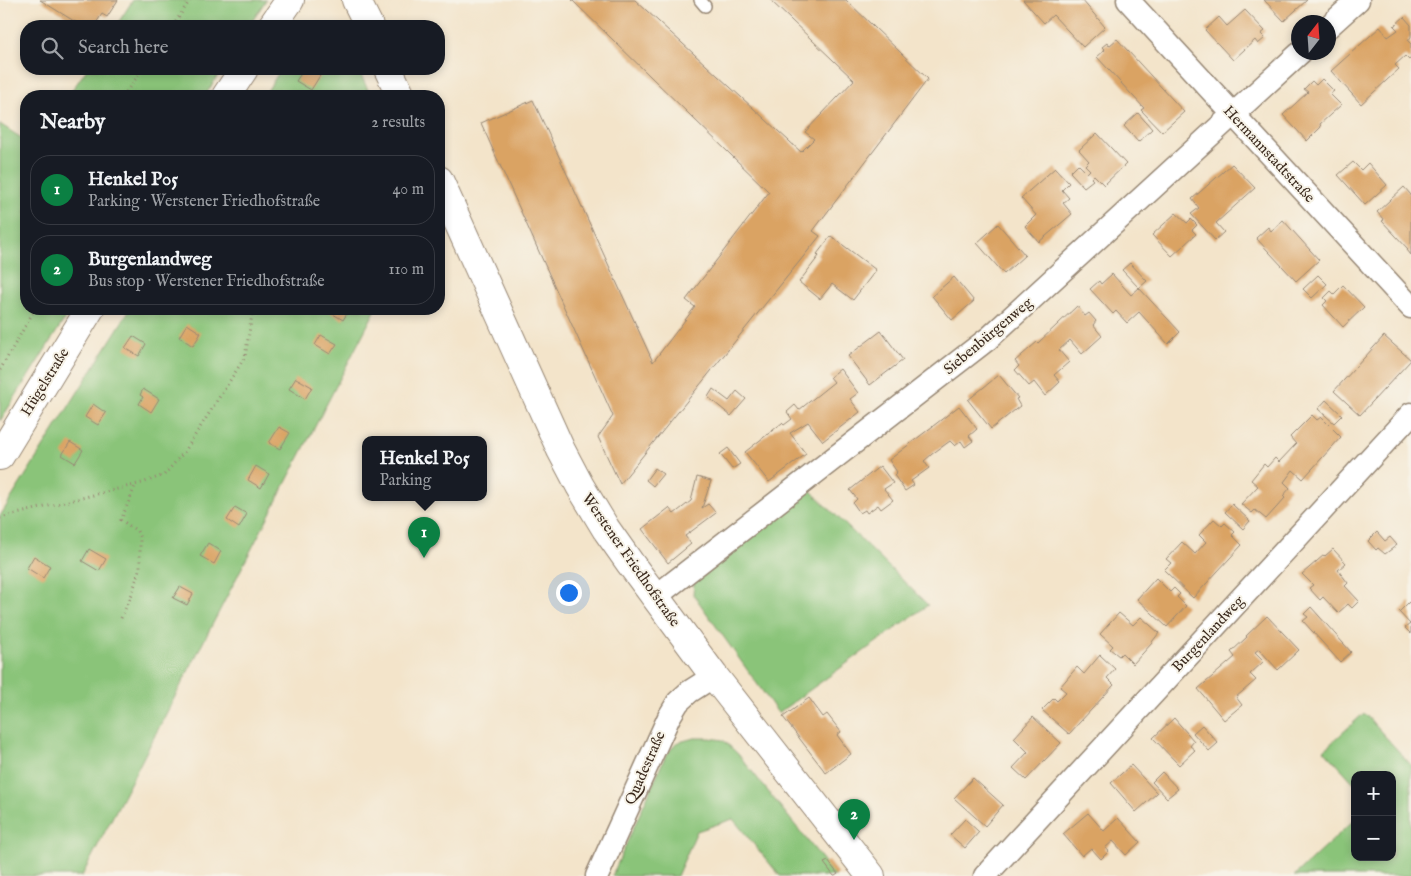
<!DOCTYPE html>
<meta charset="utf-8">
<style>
:root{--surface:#171b24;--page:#20242c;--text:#f1f3f6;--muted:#9ea1a6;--line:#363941;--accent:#0b8043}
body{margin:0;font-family:"IM FELL English",serif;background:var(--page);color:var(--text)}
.controls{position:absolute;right:15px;bottom:15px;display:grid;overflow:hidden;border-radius:10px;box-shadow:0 2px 8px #0003}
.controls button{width:45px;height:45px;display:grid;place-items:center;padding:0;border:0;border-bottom:1px solid var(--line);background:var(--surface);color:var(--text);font:25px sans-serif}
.compass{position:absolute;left:1291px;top:15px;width:45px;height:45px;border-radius:50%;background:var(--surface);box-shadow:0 2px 8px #0003;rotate:17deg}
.you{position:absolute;left:568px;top:592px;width:18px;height:18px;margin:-12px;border:4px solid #fff;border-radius:50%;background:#1a73e8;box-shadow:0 0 0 8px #1a73e833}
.badge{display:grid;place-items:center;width:32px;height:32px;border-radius:50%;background:var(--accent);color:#fff;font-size:16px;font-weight:700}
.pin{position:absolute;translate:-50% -41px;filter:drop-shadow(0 1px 2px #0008)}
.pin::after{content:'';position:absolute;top:26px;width:18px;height:15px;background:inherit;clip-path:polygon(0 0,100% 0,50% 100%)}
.popup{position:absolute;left:362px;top:436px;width:125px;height:65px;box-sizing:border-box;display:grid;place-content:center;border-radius:10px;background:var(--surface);filter:drop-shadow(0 1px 4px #0005);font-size:16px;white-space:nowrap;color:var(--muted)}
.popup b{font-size:19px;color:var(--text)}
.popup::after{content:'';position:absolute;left:50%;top:100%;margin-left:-10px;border:10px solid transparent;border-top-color:var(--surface)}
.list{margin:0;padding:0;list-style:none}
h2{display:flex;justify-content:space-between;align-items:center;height:65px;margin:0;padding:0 20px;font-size:21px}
h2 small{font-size:16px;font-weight:400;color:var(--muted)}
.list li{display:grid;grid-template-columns:32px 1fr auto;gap:15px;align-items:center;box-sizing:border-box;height:70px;margin:0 10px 10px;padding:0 10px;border:1px solid var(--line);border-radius:20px}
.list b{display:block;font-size:19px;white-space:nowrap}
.list p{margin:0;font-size:16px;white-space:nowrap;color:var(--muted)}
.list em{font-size:16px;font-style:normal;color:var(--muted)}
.icon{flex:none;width:28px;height:28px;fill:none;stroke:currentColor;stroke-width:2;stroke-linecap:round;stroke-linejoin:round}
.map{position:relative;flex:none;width:1411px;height:876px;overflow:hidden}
.search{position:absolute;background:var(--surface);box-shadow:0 2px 8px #0003;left:20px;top:20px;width:425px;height:55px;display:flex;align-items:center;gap:12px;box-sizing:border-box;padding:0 18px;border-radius:20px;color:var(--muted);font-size:19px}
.panel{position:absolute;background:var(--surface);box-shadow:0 2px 8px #0003;left:20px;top:90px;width:425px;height:225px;border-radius:20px}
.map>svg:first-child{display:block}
</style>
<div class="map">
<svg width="1411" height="876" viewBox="0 0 1411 876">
<rect width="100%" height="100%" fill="#f7f3e8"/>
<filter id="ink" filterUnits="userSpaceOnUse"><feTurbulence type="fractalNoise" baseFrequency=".02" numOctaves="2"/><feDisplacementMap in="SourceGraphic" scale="10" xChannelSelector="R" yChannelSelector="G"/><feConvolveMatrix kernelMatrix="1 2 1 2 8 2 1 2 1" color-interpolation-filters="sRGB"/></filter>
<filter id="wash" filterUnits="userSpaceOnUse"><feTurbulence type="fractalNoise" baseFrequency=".0096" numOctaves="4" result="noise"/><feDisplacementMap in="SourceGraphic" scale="20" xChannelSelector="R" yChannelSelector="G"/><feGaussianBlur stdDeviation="1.12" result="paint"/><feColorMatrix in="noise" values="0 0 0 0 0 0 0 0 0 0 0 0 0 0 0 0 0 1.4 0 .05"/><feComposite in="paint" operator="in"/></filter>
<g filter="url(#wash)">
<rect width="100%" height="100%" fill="#f3e4ca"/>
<path fill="#8ac479" stroke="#62774c" d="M133 0H266L249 26H116Z
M87 69H222L205 96H68Z
M281 69H358L371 96H264Z
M0 124 26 141V309H71L0 421Z
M130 309H376L82 876H0V516Z
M811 491 928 605 778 713 693 594 694 583Z
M1364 713 1411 765V876H1294L1355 819V857H1392V775H1355V784L1324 750Z
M694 738H710L723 740 738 754 836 876H780L733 819 697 831 677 876H612L665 757 676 743Z"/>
<g id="blocks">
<path fill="#daa363" d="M40 0H118L107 17 102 14 94 26H82Z
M572 0H635L801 152 814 139 805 132 854 80 770 0H846L928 79 813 231 820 236 620 484 598 437 613 416 481 123 533 100 653 362 695 307 686 300 769 192Z
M1023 0H1082L1105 27 1083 47 1053 15 1044 23Z
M1264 0H1307L1284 21Z
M1245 10 1265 31 1261 34 1265 38 1258 44 1255 40 1233 60 1205 30 1219 17 1227 26Z
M1404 17 1411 25V37L1408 41 1411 44V58L1409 60 1405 56 1395 65 1399 69 1361 104 1331 71 1380 27 1388 37 1398 30 1394 26Z
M1117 39 1184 112 1162 132 1141 110 1144 108 1097 57 1105 50 1102 47 1107 43 1109 46Z
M304 69H313L321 74 311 90 296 81Z
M1322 79 1334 91 1330 94 1341 105 1320 124 1321 127 1307 141 1283 115 1308 92 1304 89 1312 81 1316 85Z
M1138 113 1152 129 1138 142 1124 126Z
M1097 133 1126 164 1104 185 1094 175 1091 178 1093 180 1084 187 1070 172 1078 164 1087 173 1090 170 1085 165 1089 161 1079 150Z
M1353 162 1361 170 1368 163 1387 185 1365 205 1338 175Z
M1232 164 1255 188 1216 223 1224 232 1215 240 1191 214 1199 208 1192 199Z
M1055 168 1069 183 1062 190 1069 198 1063 203 1072 214 1039 242 1025 226 1036 215 1021 198Z
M1404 187 1411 195V255L1407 250 1408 249 1382 221 1384 220 1377 212Z
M1176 213 1187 223 1191 219 1197 225 1192 230 1196 234 1172 256 1152 235Z
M1283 220 1319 260 1296 281 1256 238 1268 227 1271 231Z
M998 224 1025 255 1004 274 977 243Z
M831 236 876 270 853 300 832 284 820 299 799 282 819 256 817 254Z
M1130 263 1147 281 1139 288 1122 270Z
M1112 274 1131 295 1139 288 1180 332 1168 344 1139 312 1127 323 1116 311 1113 314 1090 289 1099 281 1101 284Z
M1318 275 1327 284 1312 298 1303 289Z
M954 277 974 301 952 320 932 296Z
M1343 285 1364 307 1343 327 1323 305 1327 301 1324 298 1331 291 1334 294Z
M1077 306 1085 316 1089 313 1096 321 1093 325 1102 336 1082 354 1070 340 1059 350 1069 362 1054 375 1060 382 1045 396 1034 382 1029 386 1015 370 1019 366 1015 361 1037 342 1038 343Z
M329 309H350L343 320 328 311Z
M187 324 201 333 193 346 179 337Z
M881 331 903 360 870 385 848 356Z
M321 335 337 344 330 354 315 345Z
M133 336 146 344 139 356 125 348Z
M1384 336 1411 360 1360 415 1334 391Z
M840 369 858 393 850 399 860 412 823 441 808 422 790 433 806 454 769 482 745 452 782 423 784 425 792 419 787 412 795 405 799 410 834 382 830 377Z
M999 375 1018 398 1016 399 1020 406 991 429 968 400Z
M296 378 312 387 305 399 289 389Z
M143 389 159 399 151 412 139 404 143 397 140 395Z
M713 389 729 401 737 391 746 399 731 416 708 397Z
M1326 400 1342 415 1334 423 1318 409Z
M93 404 106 413 98 425 85 417Z
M959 406 977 429 969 436 973 441 965 447 961 441 955 446 950 441 932 454 924 461 929 468 911 481 914 485 905 491 894 475 897 472 889 460Z
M1312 415 1317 420 1321 417 1341 437 1303 479 1293 470 1284 482 1290 488 1283 496 1285 498 1266 519 1255 510 1252 513 1241 504 1258 486 1251 480 1264 464 1267 467 1275 458 1279 462 1296 444 1290 437Z
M279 427 290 433 280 449 269 443Z
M70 442 83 450 75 463 62 455Z
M728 448 740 464 732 469 720 454Z
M256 466 269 474 261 488 248 480Z
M880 466 893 483 884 489 893 500 881 509 878 505 867 513 865 510 860 513 853 503 857 499 850 490Z
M655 468 663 474 653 486 646 480Z
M697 477 711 481 702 508 708 504 716 513 685 536 691 544 668 563 642 529 669 508 674 514 691 501Z
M1232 504 1250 521 1243 529 1225 512Z
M235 507 247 514 239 528 227 520Z
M1214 519 1222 526 1225 523 1235 532 1232 535 1242 545 1193 598 1164 570 1171 563 1166 559 1182 542 1195 554 1206 542 1199 535Z
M1377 532 1385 541 1390 537 1397 545 1385 554 1378 548 1376 550 1368 541Z
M208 543 221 551 214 564 200 556Z
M89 549 106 559 99 571 82 561Z
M1333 549 1346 563 1338 570 1348 583 1345 586 1359 601 1352 608 1348 604 1338 613 1323 597 1320 600 1309 588 1313 585 1302 574 1324 555 1325 556Z
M34 556 50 566 43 578 27 568Z
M1156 578 1170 592 1174 588 1180 594 1177 597 1186 606 1167 627 1137 599Z
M180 587 193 594 187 605 173 598Z
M1409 602 1411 604V634L1405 628 1410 624 1399 612Z
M1311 607 1351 652 1340 662 1303 621 1308 617 1304 614Z
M1119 613 1133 625 1141 617 1159 633 1152 642V643L1133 664 1122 653 1119 656 1110 649 1113 646 1100 634Z
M1267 616 1299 650 1278 670 1259 649 1255 652 1264 661 1250 674 1256 680 1236 697 1242 705 1224 720 1198 689 1235 657 1231 652 1247 637 1246 636Z
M1100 655 1115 669 1107 678 1114 685 1069 734 1042 710 1054 698 1057 701 1066 692 1060 687 1077 667 1084 674Z
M809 698 823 717 827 714 841 732 837 735 851 754 826 773 783 717Z
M1033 717 1061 743 1026 780 1013 768 1028 752 1014 738Z
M1174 718 1194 741 1190 746 1195 750 1179 765 1153 738Z
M1202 725 1218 743 1209 751 1193 733Z
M1131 765 1157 793 1136 812 1111 783Z
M1162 772 1178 789 1167 798 1152 782Z
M973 778 1003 805 985 826 954 798Z
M1088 813 1104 831 1118 818 1140 842 1126 855 1113 841 1105 848 1109 851 1101 859 1091 848 1082 856 1063 834Z
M965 819 979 832 965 848 950 835Z
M828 861 838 874 835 876H834L824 863Z"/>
</g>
</g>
<g filter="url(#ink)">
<use href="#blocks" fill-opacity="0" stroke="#978774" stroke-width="1"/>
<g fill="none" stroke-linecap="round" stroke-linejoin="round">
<defs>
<path id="service" d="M700 0 705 6"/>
<path id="minor" d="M1128 0 1411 307
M1328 27 1358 0
M655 597 989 338 1301 52
M597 876 669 717 678 702 689 692 714 676
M985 876 1411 414"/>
<path id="tertiary" d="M356 0 369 26
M272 26 290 0
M388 69 401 96
M226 96 244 69
M439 180 561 450 580 486 606 529 630 563 714 676 871 876
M0 456 90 309"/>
</defs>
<use href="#service" stroke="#978774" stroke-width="14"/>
<use href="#minor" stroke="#978774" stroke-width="25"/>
<use href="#tertiary" stroke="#978774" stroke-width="30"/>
<path stroke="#978774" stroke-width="3" stroke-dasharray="1 4" stroke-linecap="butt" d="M173 26 190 0
M123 96 143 69
M0 370 35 309
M0 518 142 483 164 475 185 451 245 357 253 309
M121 618 132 594 140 567V538L137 531 121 520 136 484"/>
<use href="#service" stroke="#fff" stroke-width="11"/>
<use href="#minor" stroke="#fff" stroke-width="22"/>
<use href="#tertiary" stroke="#fff" stroke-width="28"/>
</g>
</g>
<g text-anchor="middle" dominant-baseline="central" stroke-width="4" stroke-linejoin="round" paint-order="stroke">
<g font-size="15" fill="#3b2a1e" stroke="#f7f3e8">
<text transform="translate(1269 154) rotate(47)">Hermannstadtstraße</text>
<text transform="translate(988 336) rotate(-40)">Siebenbürgenweg</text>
<text transform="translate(45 382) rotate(-58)">Hügelstraße</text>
<text transform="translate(631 560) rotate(55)">Werstener Friedhofstraße</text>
<text transform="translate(1208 634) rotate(-47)">Burgenlandweg</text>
<text transform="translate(645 768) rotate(-66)">Quadestraße</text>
</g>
</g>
</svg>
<div class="controls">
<button>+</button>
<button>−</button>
</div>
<svg class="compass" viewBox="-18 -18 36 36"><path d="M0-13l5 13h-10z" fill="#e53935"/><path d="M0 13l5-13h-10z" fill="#9ea1a6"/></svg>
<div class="you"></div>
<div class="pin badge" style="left:424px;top:558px">1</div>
<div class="popup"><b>Henkel P05</b>Parking</div>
<div class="pin badge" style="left:854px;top:840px">2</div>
<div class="search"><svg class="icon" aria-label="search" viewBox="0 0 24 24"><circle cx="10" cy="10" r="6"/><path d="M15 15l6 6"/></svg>Search here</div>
<section class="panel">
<h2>Nearby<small>2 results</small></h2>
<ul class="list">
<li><span class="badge">1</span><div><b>Henkel P05</b><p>Parking · Werstener Friedhofstraße</p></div><em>40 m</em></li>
<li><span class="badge">2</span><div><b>Burgenlandweg</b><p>Bus stop · Werstener Friedhofstraße</p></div><em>110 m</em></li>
</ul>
</section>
</div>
